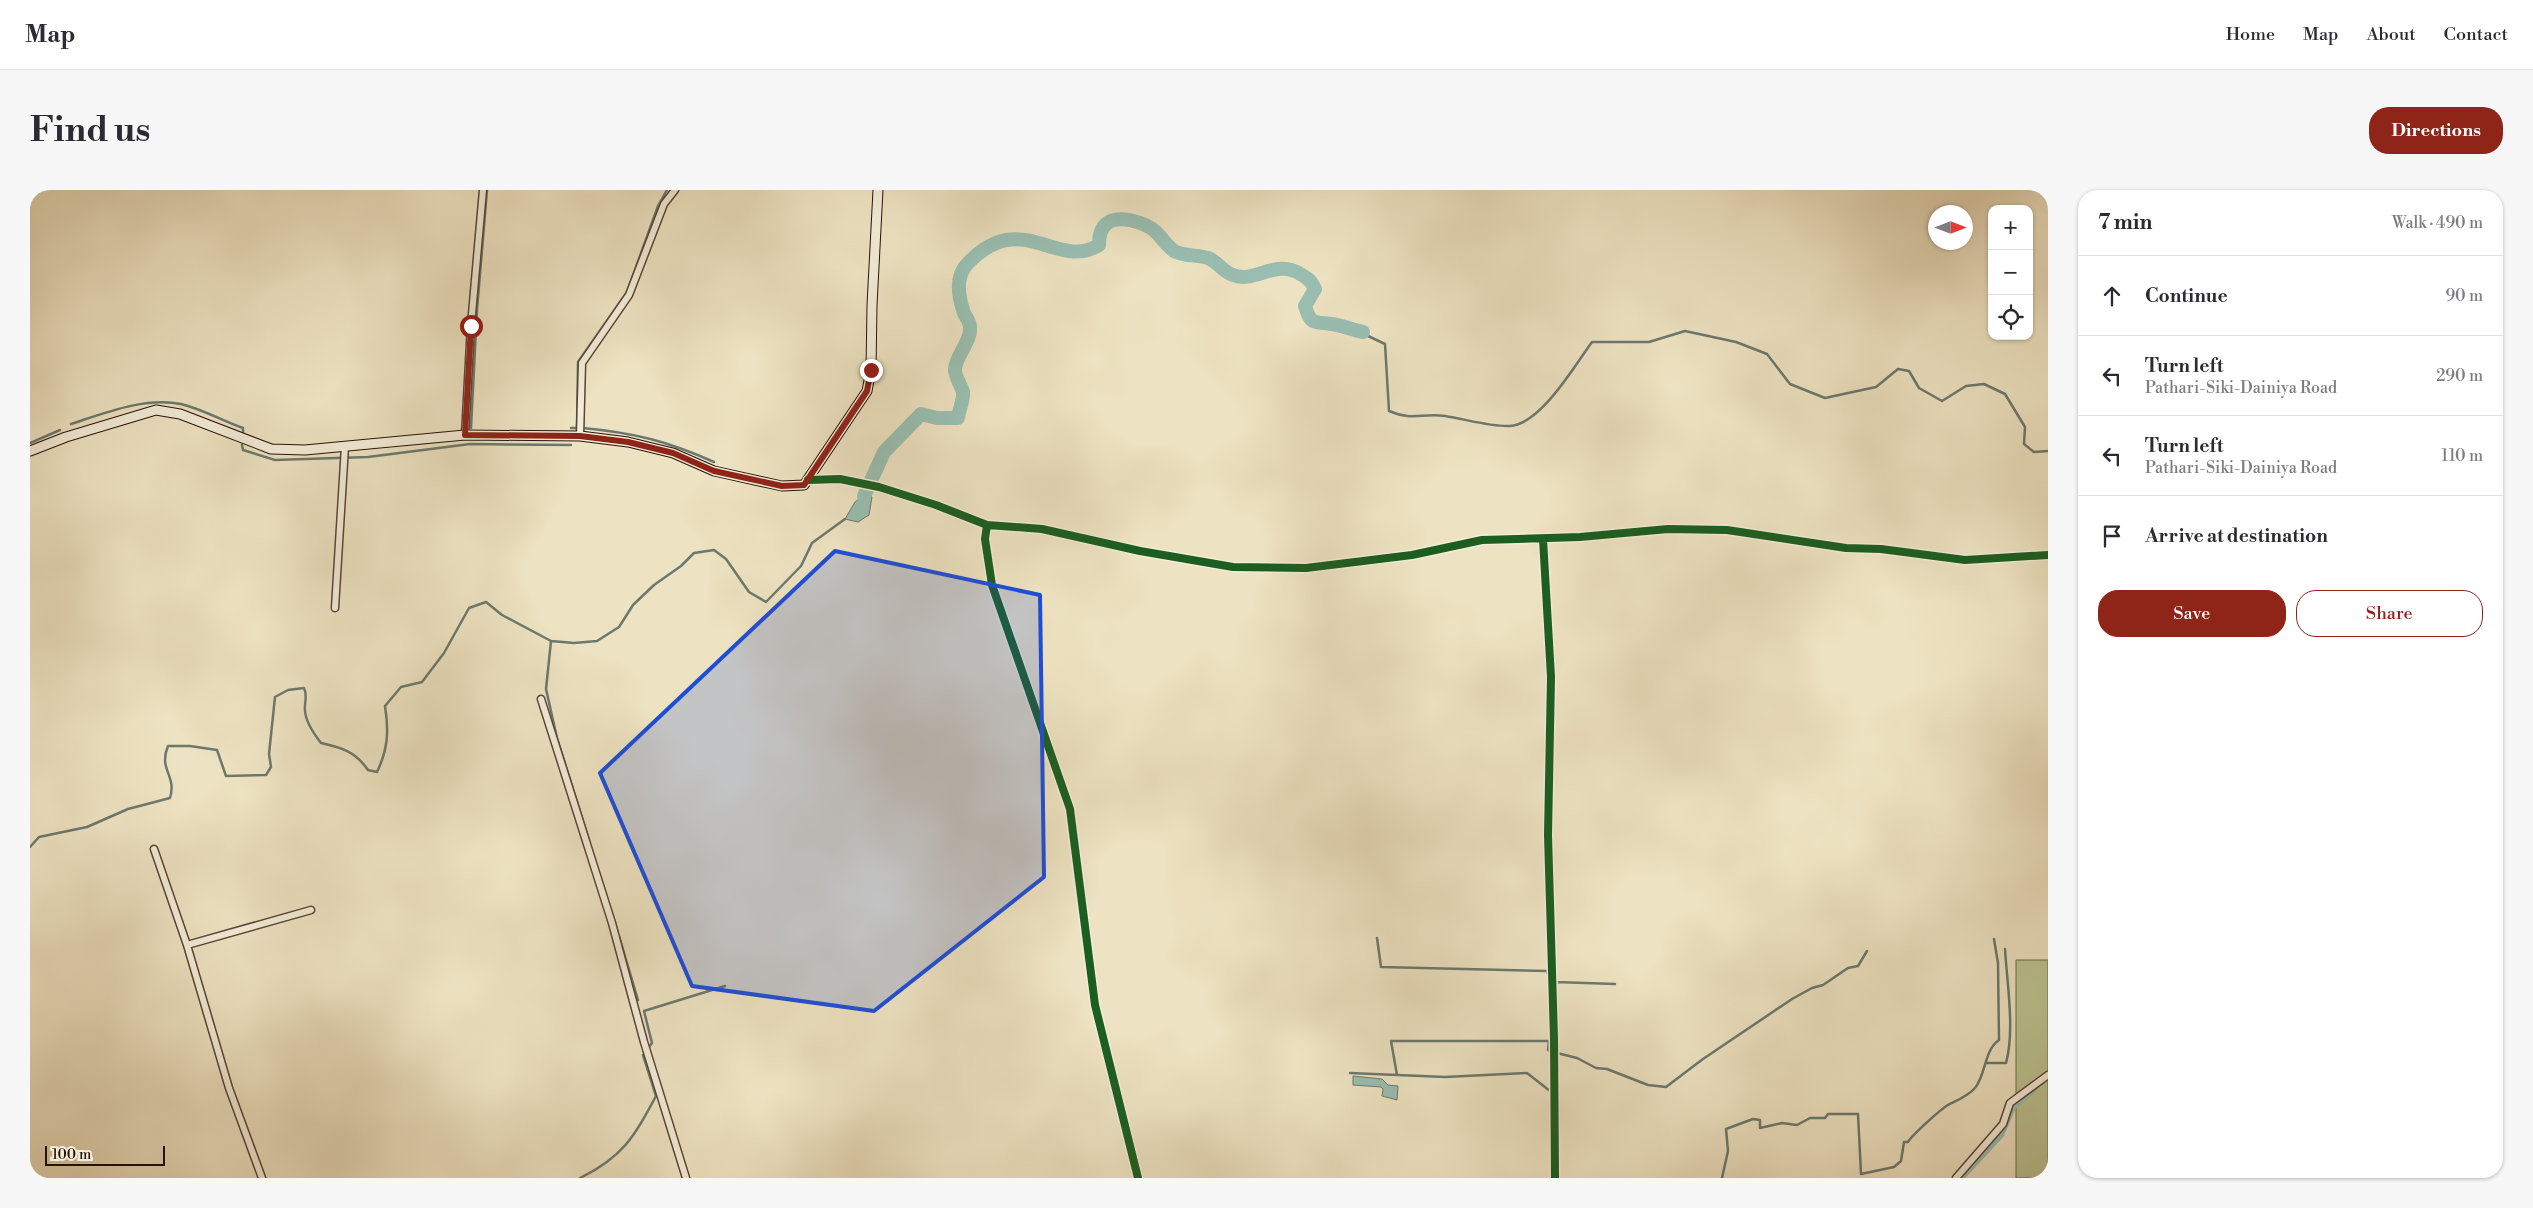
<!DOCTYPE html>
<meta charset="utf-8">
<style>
:root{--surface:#fff;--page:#f7f7f7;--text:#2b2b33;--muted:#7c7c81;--line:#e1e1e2;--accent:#8f2418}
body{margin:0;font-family:"Libre Bodoni",serif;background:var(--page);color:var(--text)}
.controls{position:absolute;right:15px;top:15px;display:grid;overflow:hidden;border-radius:10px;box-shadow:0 1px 4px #0004}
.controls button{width:45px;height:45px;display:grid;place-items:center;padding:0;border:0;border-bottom:1px solid var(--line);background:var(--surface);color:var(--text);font:25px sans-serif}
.compass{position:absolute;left:1898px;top:15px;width:45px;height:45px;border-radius:50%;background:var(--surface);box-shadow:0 1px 4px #0004;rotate:90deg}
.scale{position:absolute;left:15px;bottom:12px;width:120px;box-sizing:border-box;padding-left:5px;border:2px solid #271109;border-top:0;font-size:14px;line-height:18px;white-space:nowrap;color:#271109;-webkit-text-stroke:4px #f3ecd7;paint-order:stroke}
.stop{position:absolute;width:15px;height:15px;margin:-11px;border:4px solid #8f2418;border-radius:50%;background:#fff}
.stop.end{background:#8f2418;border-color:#fff;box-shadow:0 1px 5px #0008}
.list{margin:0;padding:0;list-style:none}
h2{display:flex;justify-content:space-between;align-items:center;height:65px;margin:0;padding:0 20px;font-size:21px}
h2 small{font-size:16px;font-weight:400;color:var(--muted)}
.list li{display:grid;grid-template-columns:32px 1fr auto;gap:15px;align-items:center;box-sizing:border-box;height:80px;padding:0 20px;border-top:1px solid var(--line)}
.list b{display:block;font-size:19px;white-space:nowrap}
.list p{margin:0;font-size:16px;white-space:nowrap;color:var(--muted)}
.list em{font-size:16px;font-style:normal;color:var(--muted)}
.actions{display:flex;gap:10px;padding:15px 20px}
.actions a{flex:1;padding:11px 0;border:1px solid var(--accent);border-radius:20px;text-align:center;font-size:18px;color:var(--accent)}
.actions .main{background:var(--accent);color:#fff}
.icon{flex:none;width:28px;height:28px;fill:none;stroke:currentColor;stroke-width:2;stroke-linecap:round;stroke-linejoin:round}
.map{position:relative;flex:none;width:2018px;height:988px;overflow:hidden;border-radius:20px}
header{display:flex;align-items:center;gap:30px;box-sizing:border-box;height:70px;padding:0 25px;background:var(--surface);border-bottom:1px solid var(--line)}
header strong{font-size:24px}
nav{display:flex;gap:28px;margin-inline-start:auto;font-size:18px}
.intro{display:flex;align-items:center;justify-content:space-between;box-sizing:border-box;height:120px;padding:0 30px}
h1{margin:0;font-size:35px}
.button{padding:12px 22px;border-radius:20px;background:var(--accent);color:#fff;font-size:18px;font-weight:700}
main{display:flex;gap:30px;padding:0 30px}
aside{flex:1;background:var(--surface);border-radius:20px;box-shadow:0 1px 4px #0004}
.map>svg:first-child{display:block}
</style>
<header>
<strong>Map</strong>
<nav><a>Home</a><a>Map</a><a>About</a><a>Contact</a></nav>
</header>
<div class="intro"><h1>Find us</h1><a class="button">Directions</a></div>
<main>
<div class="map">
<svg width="2018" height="988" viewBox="0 0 2018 988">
<rect width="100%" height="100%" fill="#ede2c1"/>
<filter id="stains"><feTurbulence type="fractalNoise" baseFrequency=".004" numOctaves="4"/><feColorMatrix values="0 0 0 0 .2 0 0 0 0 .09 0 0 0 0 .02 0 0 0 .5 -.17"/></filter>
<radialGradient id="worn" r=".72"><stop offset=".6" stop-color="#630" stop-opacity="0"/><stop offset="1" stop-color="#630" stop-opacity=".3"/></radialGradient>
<path fill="#bcc291" stroke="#726a4d" d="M1986 770H2018V988H1986Z"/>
<path fill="#99beb1" stroke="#6b796e" d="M834 306 842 307 839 325 828 332 815 329 825 312Z
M1323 886 1352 889 1358 895 1368 896 1367 910 1352 906 1353 899 1351 897 1323 895Z"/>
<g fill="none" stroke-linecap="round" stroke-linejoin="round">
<path stroke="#6b796e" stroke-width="2.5" d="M1336 145 1355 154 1359 221C1382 231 1392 223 1415 226 1435 229 1461 237 1480 236 1511 234 1545 175 1562 152H1619L1655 141 1706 152 1737 164 1760 194 1795 208 1846 197 1868 179 1879 181 1889 198 1912 211 1936 196 1954 194 1975 204 1995 237 1994 254 2004 262 2018 261
M41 234C75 223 114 207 151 214 172 219 193 231 213 238V243
M441 238 447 120 457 0
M541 238H547L548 172 597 102 628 16 637 0
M553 238C605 243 637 251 684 272
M0 253 30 240
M212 255 213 260 245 270 338 267 440 254 541 255
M521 451 516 499 527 548 559 650
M0 657 9 647 57 637 98 619 140 608C147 585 128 580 138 556H160L187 560 196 586 236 585 241 577 239 564 245 507 258 500 274 498C278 506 274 512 275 521 276 533 284 544 291 553 312 558 325 561 338 580L347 582C358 559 359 541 355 516L371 497 392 492 414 463 439 418 456 412 472 425 521 451 544 453 567 451 589 437 603 415 624 395 651 376 664 363 684 360 696 369 719 402 736 412 771 376 782 353 815 329
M589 746 608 810
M1347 748 1351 777 1517 781 1520 791
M1525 766 1526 828
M1525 792 1585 794
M1527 854V863L1547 868 1566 878 1577 879 1618 895 1636 897 1673 869 1762 809 1782 798 1793 795 1818 778 1828 776 1837 761
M619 857 622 853 614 821 695 796
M1956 873H1976C1985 840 1977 793 1975 759
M1320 883 1415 887 1497 883 1520 901
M1367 885 1361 851H1519L1518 860 1523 863
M550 988C593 967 604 947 626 906L613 865
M1692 988 1698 961 1696 939 1723 929 1730 930V938L1752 933 1767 935 1780 928H1795L1798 924H1828L1831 984 1864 977 1871 971 1874 952H1878C1882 945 1911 919 1918 915 1928 910 1938 906 1945 898 1956 885 1954 860 1969 850L1968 773 1964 749"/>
<path stroke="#99beb1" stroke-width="9" d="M1933 984 1970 944 1982 916 2001 901"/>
<path stroke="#99beb1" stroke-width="14" d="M834 306 854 262 891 224 907 228H928C929 220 934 209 933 202 931 195 925 187 925 180 925 166 942 151 940 137 940 132 936 127 934 123 928 106 925 86 938 73 992 17 1026 81 1069 55 1069 48 1070 39 1076 34 1088 24 1115 32 1126 42 1132 48 1137 56 1144 61 1152 66 1168 65 1178 68 1187 71 1193 82 1203 85 1226 94 1246 67 1272 85 1279 89 1282 92 1285 99L1275 116C1281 136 1284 131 1301 134 1312 135 1322 140 1333 142"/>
<defs>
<path id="minor" d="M435 245 441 135 453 0
M550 246 552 173 599 105 634 14 645 0
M778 290 810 289 849 297 906 315 957 335 1012 339 1110 361 1203 377 1276 378 1382 365 1452 350 1550 347 1638 339 1697 340 1816 358 1851 359 1935 370 2018 365
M957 335 955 349 962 395 1040 619 1065 815 1108 988
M1513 349 1521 487 1518 645 1524 849 1525 988
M305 418 315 256
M511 509 582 733 614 852 656 988
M124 659 157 755 199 898 232 988
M157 755 281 720
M1926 988 1973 934 1980 913 2018 885"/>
<path id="secondary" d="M0 261 36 247 126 220 150 224 241 259 275 260 435 245 550 246 598 252 643 263 684 281 752 296 774 295 837 201 841 180 842 115 848 0"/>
</defs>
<use href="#minor" stroke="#584537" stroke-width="9"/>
<use href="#secondary" stroke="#271109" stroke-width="11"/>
<use href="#minor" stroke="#f3ecd7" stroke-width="6"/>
<use href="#secondary" stroke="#f3ecd7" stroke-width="9"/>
<defs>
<path id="cycleway" d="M778 290 810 289 849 297 906 315 957 335 1012 339 1110 361 1203 377 1276 378 1382 365 1452 350 1550 347 1638 339 1697 340 1816 358 1851 359 1935 370 2018 365
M957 335 955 349 962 395 1040 619 1065 815 1108 988
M1513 349 1521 487 1518 645 1524 849 1525 988"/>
</defs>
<use href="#cycleway" stroke="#f3ecd7" stroke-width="11"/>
<use href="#cycleway" stroke="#1b5e20" stroke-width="8"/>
</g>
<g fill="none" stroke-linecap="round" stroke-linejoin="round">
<path stroke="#8f2418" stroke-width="6" d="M441 136 435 245 550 246 598 252 643 263 684 281 752 296 774 295 837 201 841 180"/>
</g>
<path fill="#1d4ed8" fill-opacity="0.2" stroke="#1d4ed8" stroke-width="4" stroke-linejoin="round" d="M805 361 1010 405 1014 687 844 821 662 796 570 583Z"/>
<rect width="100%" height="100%" filter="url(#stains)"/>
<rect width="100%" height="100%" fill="url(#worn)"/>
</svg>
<div class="controls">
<button>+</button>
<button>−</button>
<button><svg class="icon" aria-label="locate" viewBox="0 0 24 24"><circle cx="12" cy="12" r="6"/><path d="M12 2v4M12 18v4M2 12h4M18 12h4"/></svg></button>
</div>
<svg class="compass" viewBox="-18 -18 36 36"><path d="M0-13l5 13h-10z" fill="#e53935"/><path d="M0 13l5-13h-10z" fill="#7c7c81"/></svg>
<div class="scale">100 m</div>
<div class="stop" style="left:441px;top:136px"></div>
<div class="stop end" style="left:841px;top:180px"></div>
</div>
<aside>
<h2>7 min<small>Walk · 490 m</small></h2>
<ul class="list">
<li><svg class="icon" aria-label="ahead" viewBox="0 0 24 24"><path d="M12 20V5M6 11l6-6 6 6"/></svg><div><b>Continue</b></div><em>90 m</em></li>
<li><svg class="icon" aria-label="left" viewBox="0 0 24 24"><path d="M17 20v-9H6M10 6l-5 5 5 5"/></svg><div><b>Turn left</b><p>Pathari-Siki-Dainiya Road</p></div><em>290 m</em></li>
<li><svg class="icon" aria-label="left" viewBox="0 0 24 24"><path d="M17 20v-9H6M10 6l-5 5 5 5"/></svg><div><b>Turn left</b><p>Pathari-Siki-Dainiya Road</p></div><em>110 m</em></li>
<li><svg class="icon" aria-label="arrive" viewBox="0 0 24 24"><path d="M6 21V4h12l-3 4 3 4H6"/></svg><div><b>Arrive at destination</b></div></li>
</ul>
<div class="actions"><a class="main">Save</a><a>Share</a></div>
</aside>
</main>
